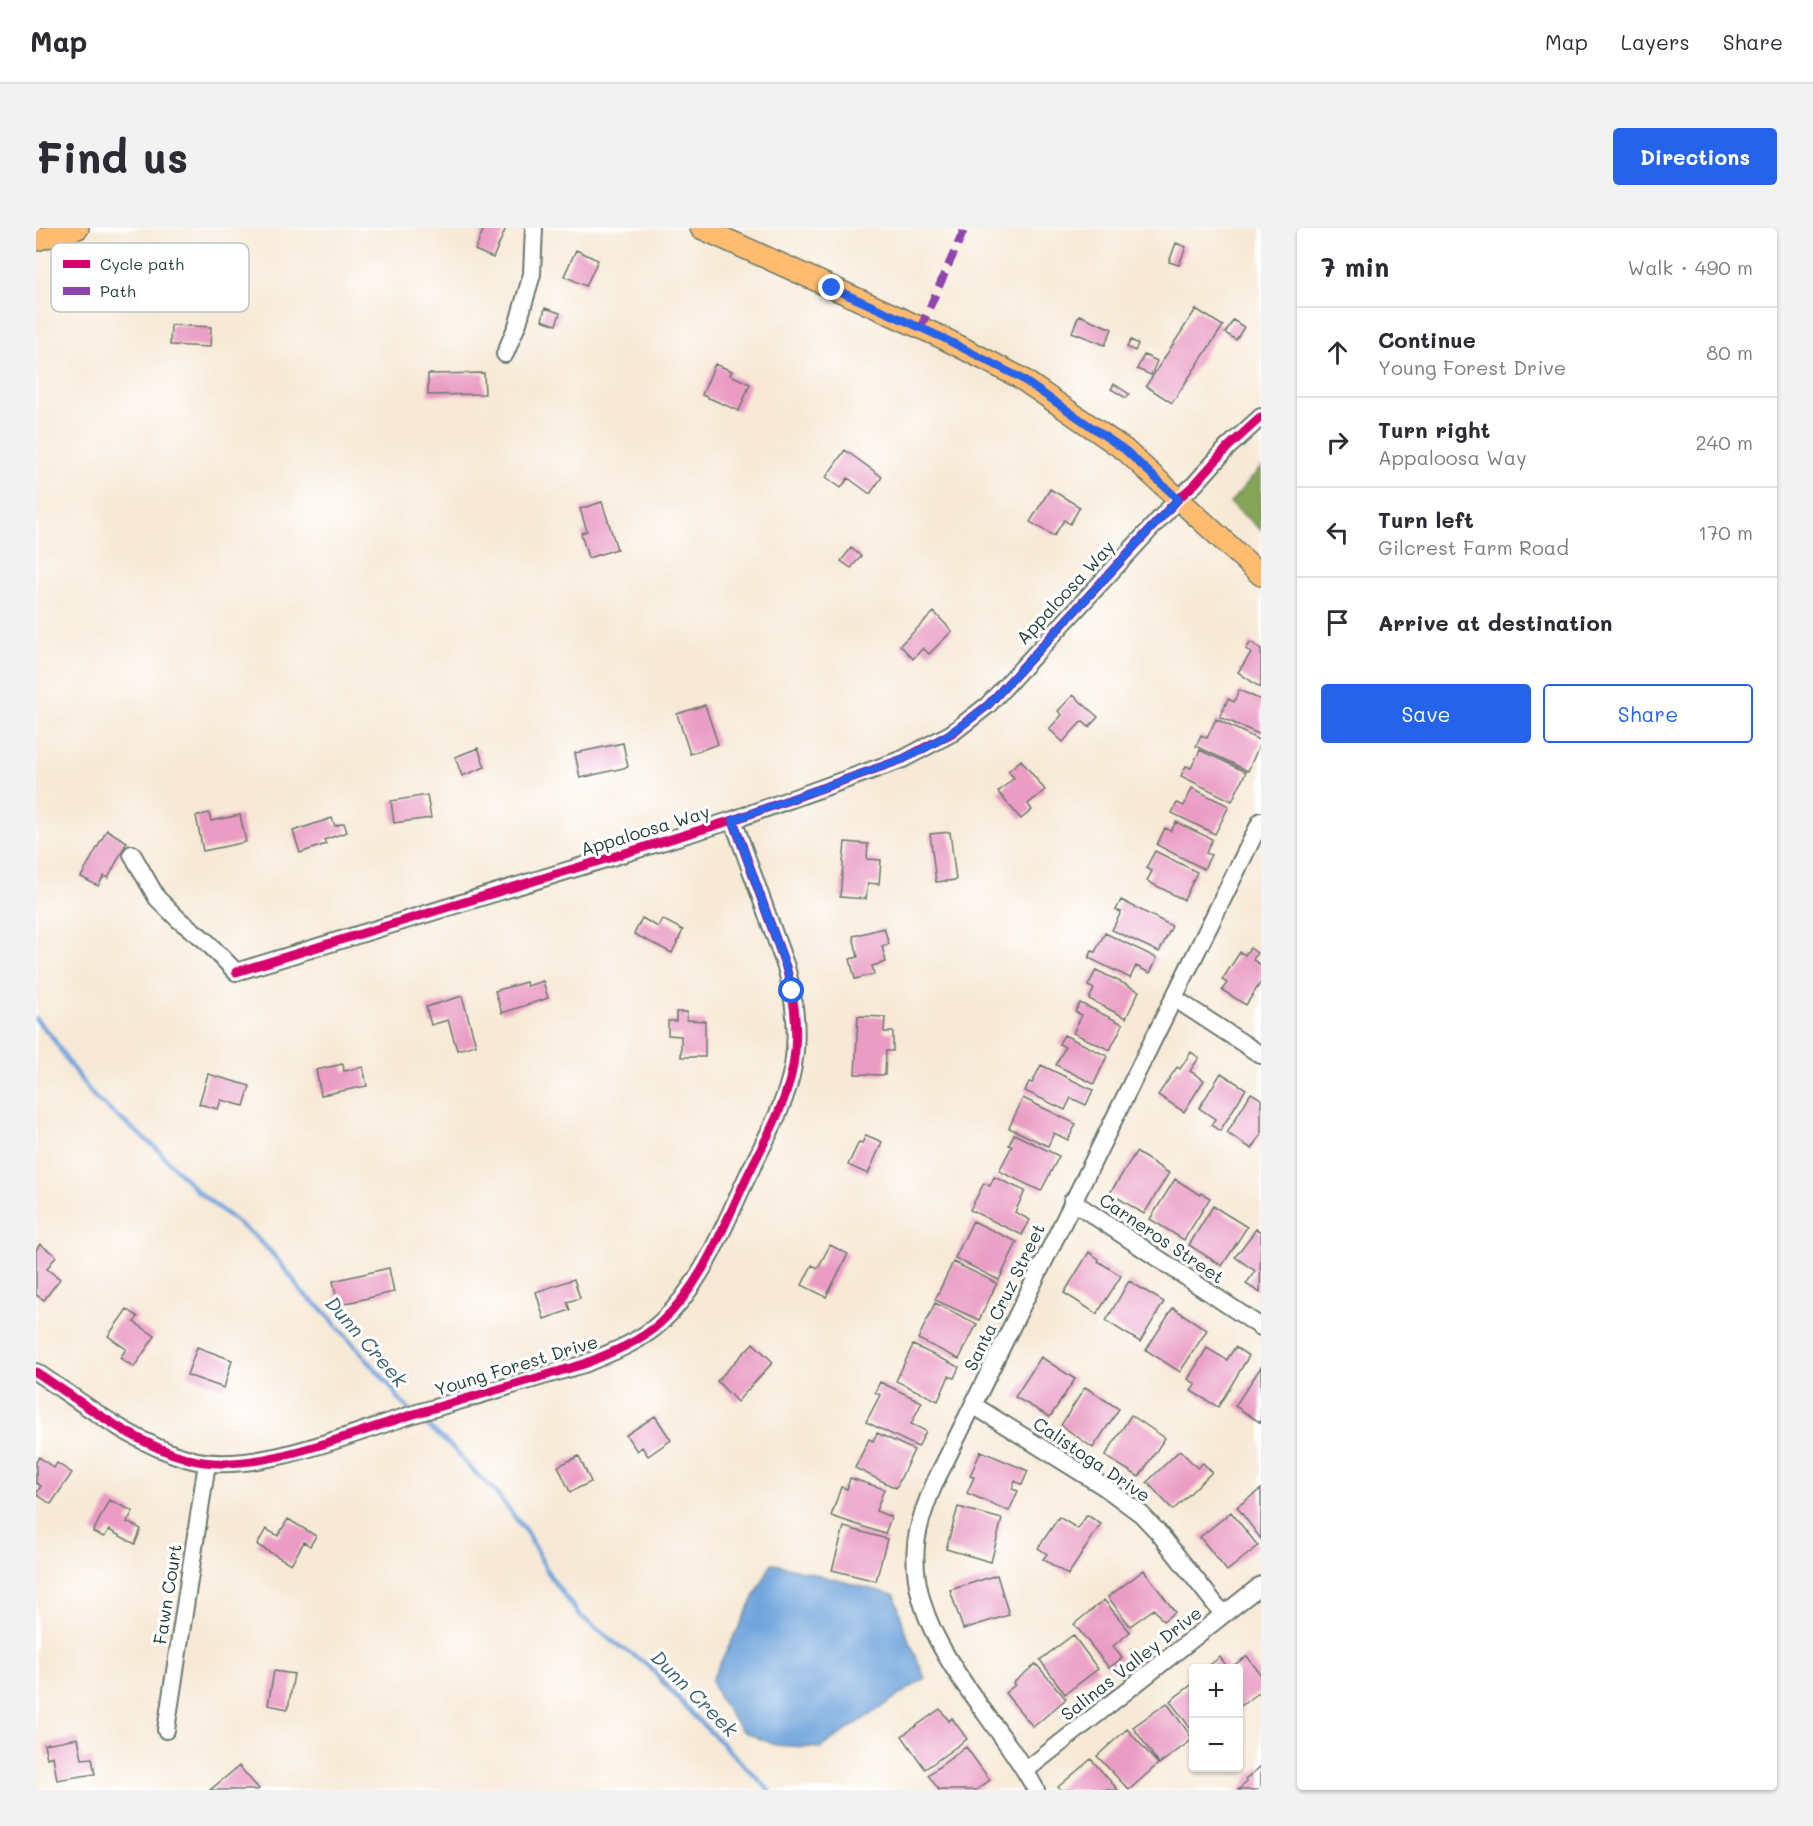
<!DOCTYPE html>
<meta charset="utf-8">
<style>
:root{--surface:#fff;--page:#f2f2f3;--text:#2b2b33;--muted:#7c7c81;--line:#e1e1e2;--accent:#2563eb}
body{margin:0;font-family:Mali,sans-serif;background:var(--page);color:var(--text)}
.controls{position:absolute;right:18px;bottom:18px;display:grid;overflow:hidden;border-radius:6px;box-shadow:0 2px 4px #0004}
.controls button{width:54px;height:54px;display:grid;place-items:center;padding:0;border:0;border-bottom:2px solid var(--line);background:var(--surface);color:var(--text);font:30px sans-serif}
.stop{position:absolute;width:18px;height:18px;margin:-14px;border:4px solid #2563eb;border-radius:50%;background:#fff}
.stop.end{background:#2563eb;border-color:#fff;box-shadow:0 2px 6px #0008}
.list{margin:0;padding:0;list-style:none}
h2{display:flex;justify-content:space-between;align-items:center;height:78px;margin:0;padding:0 24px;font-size:26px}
h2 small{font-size:20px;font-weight:400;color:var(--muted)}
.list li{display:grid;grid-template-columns:39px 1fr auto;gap:18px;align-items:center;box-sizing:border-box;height:90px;padding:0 24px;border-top:2px solid var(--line)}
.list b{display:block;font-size:22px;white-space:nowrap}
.list p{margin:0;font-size:20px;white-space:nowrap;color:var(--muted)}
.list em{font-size:20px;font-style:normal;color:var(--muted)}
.actions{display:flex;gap:12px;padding:18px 24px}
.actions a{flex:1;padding:14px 0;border:2px solid var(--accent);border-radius:6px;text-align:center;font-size:21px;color:var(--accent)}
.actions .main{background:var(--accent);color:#fff}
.icon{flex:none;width:33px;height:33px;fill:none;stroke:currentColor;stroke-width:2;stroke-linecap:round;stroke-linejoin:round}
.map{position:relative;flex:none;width:1225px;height:1562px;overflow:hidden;border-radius:6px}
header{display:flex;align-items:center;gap:36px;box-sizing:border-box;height:84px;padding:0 30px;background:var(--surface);border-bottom:2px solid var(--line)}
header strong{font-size:28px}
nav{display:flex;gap:33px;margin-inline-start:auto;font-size:21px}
.intro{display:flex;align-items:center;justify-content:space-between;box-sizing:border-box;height:144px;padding:0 36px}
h1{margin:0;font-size:42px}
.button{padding:15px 27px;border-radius:6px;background:var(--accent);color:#fff;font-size:21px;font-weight:700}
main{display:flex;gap:36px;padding:0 36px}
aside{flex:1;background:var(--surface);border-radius:6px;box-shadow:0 2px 4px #0004}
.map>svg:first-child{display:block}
</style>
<header>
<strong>Map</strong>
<nav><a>Map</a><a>Layers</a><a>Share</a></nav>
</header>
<div class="intro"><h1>Find us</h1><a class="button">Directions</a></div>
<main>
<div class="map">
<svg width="1225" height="1562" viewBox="0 0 1225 1562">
<rect width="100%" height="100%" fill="#fff"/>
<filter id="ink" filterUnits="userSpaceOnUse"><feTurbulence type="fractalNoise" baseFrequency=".0167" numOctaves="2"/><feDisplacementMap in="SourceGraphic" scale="12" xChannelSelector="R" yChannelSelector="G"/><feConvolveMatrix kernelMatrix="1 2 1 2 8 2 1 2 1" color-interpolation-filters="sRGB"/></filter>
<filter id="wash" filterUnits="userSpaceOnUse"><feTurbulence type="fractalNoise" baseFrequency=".008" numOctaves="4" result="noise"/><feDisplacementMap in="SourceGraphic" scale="24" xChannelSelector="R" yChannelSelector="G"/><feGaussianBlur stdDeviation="1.35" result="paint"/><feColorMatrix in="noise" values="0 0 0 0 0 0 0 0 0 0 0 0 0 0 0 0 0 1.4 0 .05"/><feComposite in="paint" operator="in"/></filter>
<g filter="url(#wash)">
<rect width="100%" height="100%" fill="#f7e9d6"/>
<path fill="#86a559" stroke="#527146" stroke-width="1.5" d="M1225 239V302L1194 275Z"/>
<path fill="#6fa4dc" stroke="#477088" stroke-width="1.5" d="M736 1335 859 1367 868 1400 889 1450 784 1520 739 1517 706 1503 684 1472 675 1453Z"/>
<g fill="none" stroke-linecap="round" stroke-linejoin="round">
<path stroke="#6fa4dc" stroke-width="4.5" d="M0 791 17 810 34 837 59 870 120 920 161 963 217 1007 234 1023 257 1051 265 1064 286 1081 356 1160 365 1174 376 1184
M382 1189 420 1223 433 1239 457 1261 491 1305 514 1348 543 1387 579 1415 612 1437 655 1485 733 1562"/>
</g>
<g id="blocks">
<path fill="#ea9cc5" d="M448 0H470L457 30 439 22Z
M1140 15 1150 19 1143 37 1133 34Z
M540 22 562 32 550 58 528 48Z
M509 80 524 85 520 97 506 92Z
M1160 81 1187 98 1136 175 1110 158Z
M1043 87 1076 101 1069 117 1036 104Z
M1197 92 1208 99 1200 112 1189 105Z
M135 97 175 99 174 119 134 117Z
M1095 112 1102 116 1099 123 1091 119Z
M1108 127 1121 133 1115 147 1101 141Z
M679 136 696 143 694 147 714 156 703 183 666 167Z
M448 145 449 166 392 167V146Z
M1078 156 1093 166 1090 170 1075 161Z
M809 222 846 249 834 266 812 250 805 260 790 249Z
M1014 261 1044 279 1034 296 1028 292 1018 308 994 294Z
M566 274 581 321 552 330 545 305 551 303 544 281Z
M815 320 825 328 815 340 805 333Z
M898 384 916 403 893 426 887 420 877 431 864 417Z
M1215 414 1225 421V460L1202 444 1215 425 1210 421Z
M1203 462 1225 472V507L1184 489 1192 471 1198 474Z
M1037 467 1062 489 1053 499 1046 493 1027 514 1013 501 1026 487 1022 483Z
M669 477 682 516 654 526 641 486Z
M1180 491 1225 513 1212 543 1160 518 1165 507 1171 510Z
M587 515 592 539 544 550 539 525Z
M442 520 449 539 426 548 419 529Z
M1164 522 1210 544 1196 573 1145 548 1150 538 1155 540Z
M985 532 1009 562 992 576 996 582 985 591 962 564 978 550 972 543Z
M1156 560 1193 578 1179 606 1136 585 1141 575 1148 578Z
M391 567 395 590 358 595 355 573Z
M173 585 175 593 204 587 210 614 167 623 160 588Z
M296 590 299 598 308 595 311 604 288 612 290 616 264 625 257 603Z
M1140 594 1176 611 1170 625 1175 627 1168 641 1121 617 1129 600 1135 603Z
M71 602 91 614 72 650 68 648 62 658 45 649Z
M914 604 920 652 900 654 894 606Z
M809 614 832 616 831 631 845 632 843 656 832 655 830 671 804 669Z
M1119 623 1161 644 1148 672 1111 653 1116 643 1110 640Z
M1085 672 1136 698 1123 724 1076 702 1085 684 1080 682Z
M606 690 622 699 626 691 647 702 636 725 598 706Z
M848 700 853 716 846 718 850 734 836 738 838 746 819 751 814 731 822 729 817 708Z
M1069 705 1121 730 1114 745 1100 738 1094 750 1053 730 1056 723 1059 724Z
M1214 720 1221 725 1217 732 1225 737V754L1210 777 1186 762 1191 755 1186 752 1204 724 1209 727Z
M1060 742 1103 763 1090 790 1053 771 1058 761 1052 758Z
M507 753 512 770 466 785 459 763 490 754 491 758Z
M426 768 440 817 421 822 412 792 395 797 390 779Z
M1044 775 1087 796 1074 822 1037 805 1046 787 1039 784Z
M640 784H651V792L669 793V829H645V808L632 807V793H640Z
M822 788 849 789 848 804H857V823H850L849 847 819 846Z
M1028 807 1071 828 1058 856 1020 837 1029 819 1023 816Z
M1155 824 1163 830 1154 843 1168 852 1148 884 1122 867 1141 839 1144 841Z
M307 836 308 843 327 839 331 858 285 867 280 842Z
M1005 837 1057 862 1050 877 1035 870 1029 882 989 863 993 854 996 855Z
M1185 845 1210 861 1184 903 1175 897 1179 891 1163 880Z
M172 846 214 858 208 878 185 872 182 881 163 876Z
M1215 865 1225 871V907L1216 921 1191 905Z
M987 870 1040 896 1032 912 1018 905 1012 918 973 900Z
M978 906 1023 928 1005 963 963 943 976 918 973 917Z
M830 907 846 914 832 946 812 937 823 914 826 915Z
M1100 924 1133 945 1108 986 1074 965Z
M958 949 989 963 979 984 994 992 986 1007 934 982 948 955 954 958Z
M1139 951 1164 967 1165 965 1174 970 1148 1012 1114 991Z
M1177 978 1211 999 1186 1038 1153 1017Z
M937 993 981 1014 963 1052 919 1030Z
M1220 1001 1225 1004 1224 1065 1210 1056 1219 1043 1199 1029Z
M4 1016 20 1028 11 1041 24 1051 8 1072 0 1067V1022Z
M794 1017 812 1026 790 1069 766 1057 776 1037 782 1040Z
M1053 1024 1063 1031 1062 1033 1085 1048 1061 1086 1028 1065Z
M917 1034 961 1055 943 1092 899 1072Z
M353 1040 358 1064 302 1077 297 1053Z
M538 1051 544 1070 531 1074 534 1082 508 1091 500 1064Z
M1093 1053 1128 1074 1104 1114 1070 1093Z
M899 1075 941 1096 923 1131 882 1111Z
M1137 1080 1171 1102 1144 1144 1110 1122Z
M91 1081 102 1089 98 1094 119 1108 98 1139 84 1130 90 1121 72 1108Z
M717 1115 737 1134 701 1174 681 1153Z
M877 1117 923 1139 918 1150 913 1148 902 1173 860 1153Z
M161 1119 196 1132 188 1160 151 1147Z
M1199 1119 1213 1128 1182 1179 1155 1163 1160 1156 1152 1151 1171 1120 1191 1132Z
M1005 1129 1039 1151 1014 1189 979 1169Z
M1225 1139V1195L1199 1178Z
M844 1154 886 1174 875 1196 890 1203 882 1219 830 1194 844 1167 839 1164Z
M1049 1159 1083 1181 1057 1220 1025 1197Z
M1095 1187 1129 1210 1103 1249 1069 1228Z
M619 1188 635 1212 612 1228 606 1219 601 1223 590 1207Z
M841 1205 878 1222 860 1260 819 1240 833 1211 837 1213Z
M1144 1222 1161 1240 1167 1235 1176 1244 1137 1282 1111 1254Z
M945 1223 992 1243 986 1257 979 1253 976 1261 982 1263 973 1283 931 1265 938 1249 934 1248Z
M543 1228 555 1254 534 1264 522 1238Z
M3 1229 18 1240 21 1235 36 1245 15 1276 0 1266 5 1258 0 1255V1234Z
M814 1250 848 1261 840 1283 855 1289 849 1306 795 1288 805 1259 811 1261Z
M1225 1261V1311L1201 1279Z
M73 1272 97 1283 91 1294 105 1301 99 1316 73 1302 68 1309 57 1304Z
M922 1279 966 1291 955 1334 910 1321Z
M1195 1284 1222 1318 1191 1343 1164 1309Z
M1051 1287 1065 1296 1032 1347 1007 1331 1011 1326 1002 1320 1023 1289 1042 1301Z
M252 1291 280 1308 274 1318 268 1314 255 1336 221 1317 230 1301 242 1308Z
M808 1299 851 1311 840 1353 796 1342Z
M1108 1342 1139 1384 1127 1393 1118 1381 1094 1398 1072 1369Z
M961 1347 973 1387 927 1401 914 1362Z
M1068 1372 1094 1404 1077 1418 1086 1430 1073 1440 1038 1396Z
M1037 1407 1062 1441 1029 1466 1004 1432Z
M1211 1428 1225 1447V1463L1202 1480V1440H1194Z
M1184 1429 1192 1440H1172L1171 1439Z
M1000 1436 1030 1471 997 1499 969 1465 979 1457 977 1455Z
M238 1443 258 1446 252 1481 232 1477Z
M1158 1455V1505L1134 1473Z
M1131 1475 1157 1511 1123 1536 1097 1499Z
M904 1481 913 1493 916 1490 931 1511 889 1541 866 1508Z
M1091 1501 1122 1536 1093 1562 1061 1528Z
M42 1510 46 1531 56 1530 59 1546 21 1552 17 1528 11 1530 8 1516Z
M930 1519 954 1552 940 1562H903L892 1547Z
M1055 1531 1082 1562H1025L1022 1559Z
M203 1538 223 1561 221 1562H174Z
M1225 1538V1562H1202L1211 1554 1209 1552Z"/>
</g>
</g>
<g filter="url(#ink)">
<use href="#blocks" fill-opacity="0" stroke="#6b796d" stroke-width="1.5"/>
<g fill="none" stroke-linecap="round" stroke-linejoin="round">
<defs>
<path id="minor" d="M469 126 482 95 496 46 498 0
M96 626 121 670 143 692 169 712 200 744 697 592 867 531 916 505 952 477 1142 271 1159 256 1192 219 1225 189
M1138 770 1225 827
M1036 973 1225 1099
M0 1144C49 1176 96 1215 153 1231 216 1249 316 1205 378 1186 434 1169 491 1153 548 1136 574 1125 602 1115 624 1095 667 1056 687 999 712 947 729 912 750 877 757 838 763 804 759 772 750 739L697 592
M937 1177 1070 1260 1105 1286 1122 1304 1187 1386
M130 1502 171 1235
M989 1543 1225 1357
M1000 1562C960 1485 871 1411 880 1317 882 1295 891 1272 900 1252L1225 593"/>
<path id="major" d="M665 0 905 109 983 149 1089 222 1225 347
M0 12 42 0"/>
</defs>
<use href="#minor" stroke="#6b796d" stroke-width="20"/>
<use href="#major" stroke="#6b796d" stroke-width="24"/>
<use href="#minor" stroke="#fff" stroke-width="16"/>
<use href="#major" stroke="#febc70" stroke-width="21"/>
<path stroke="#8e44ad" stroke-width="8" stroke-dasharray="15 8" stroke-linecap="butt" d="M884 101 929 0"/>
<defs>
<path id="cycleway" d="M200 744 697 592 867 531 916 505 952 477 1142 271 1159 256 1192 219 1225 189
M0 1144C49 1176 96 1215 153 1231 216 1249 316 1205 378 1186 434 1169 491 1153 548 1136 574 1125 602 1115 624 1095 667 1056 687 999 712 947 729 912 750 877 757 838 763 804 759 772 750 739L697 592"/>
</defs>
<use href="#cycleway" stroke="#fff" stroke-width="13"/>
<use href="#cycleway" stroke="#d6006c" stroke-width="9"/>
</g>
</g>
<g fill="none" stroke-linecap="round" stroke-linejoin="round" filter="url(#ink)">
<path stroke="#2563eb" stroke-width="8" d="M756 763 750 739 697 592 867 531C898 517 926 499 952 477L1142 271 1089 222 983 149 905 109 796 60"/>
</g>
<g text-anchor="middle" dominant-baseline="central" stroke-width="6" stroke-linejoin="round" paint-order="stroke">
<g font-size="18" fill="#1f3d34" stroke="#fff">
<text transform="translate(1029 364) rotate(-47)">Appaloosa Way</text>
<text transform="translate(609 602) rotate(-17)">Appaloosa Way</text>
<text transform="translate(1126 1010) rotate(34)">Carneros Street</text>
<text transform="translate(968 1069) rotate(-64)">Santa Cruz Street</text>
<text transform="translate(480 1137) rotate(-17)">Young Forest Drive</text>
<text transform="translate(1056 1231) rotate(34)">Calistoga Drive</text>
<text transform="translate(131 1366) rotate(-81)">Fawn Court</text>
<text transform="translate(1095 1435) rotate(-38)">Salinas Valley Drive</text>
</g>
<g font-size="20" font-style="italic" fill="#3b616f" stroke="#fff">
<text transform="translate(331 1113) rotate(49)">Dunn Creek</text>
<text transform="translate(659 1465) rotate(45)">Dunn Creek</text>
</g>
</g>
<rect x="15" y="15" width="198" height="69" rx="9" fill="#fff" stroke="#bcc5c2" stroke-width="1.5"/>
<rect x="27" y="32" width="27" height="8" fill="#d6006c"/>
<rect x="27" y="59" width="27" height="8" fill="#8e44ad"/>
<g font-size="16" fill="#1f3d34">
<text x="64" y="42">Cycle path</text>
<text x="64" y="69">Path</text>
</g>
</svg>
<div class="controls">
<button>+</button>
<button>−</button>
</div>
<div class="stop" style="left:756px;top:763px"></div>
<div class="stop end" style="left:796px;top:60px"></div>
</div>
<aside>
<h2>7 min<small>Walk · 490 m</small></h2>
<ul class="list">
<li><svg class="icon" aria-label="ahead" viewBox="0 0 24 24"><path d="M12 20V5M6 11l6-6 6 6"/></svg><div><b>Continue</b><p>Young Forest Drive</p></div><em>80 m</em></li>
<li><svg class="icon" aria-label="right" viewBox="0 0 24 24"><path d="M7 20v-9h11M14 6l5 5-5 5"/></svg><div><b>Turn right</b><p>Appaloosa Way</p></div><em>240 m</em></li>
<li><svg class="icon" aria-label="left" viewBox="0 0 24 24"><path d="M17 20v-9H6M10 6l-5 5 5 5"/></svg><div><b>Turn left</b><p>Gilcrest Farm Road</p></div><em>170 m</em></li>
<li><svg class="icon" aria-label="arrive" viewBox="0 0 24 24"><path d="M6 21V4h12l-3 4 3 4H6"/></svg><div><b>Arrive at destination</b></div></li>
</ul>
<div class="actions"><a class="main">Save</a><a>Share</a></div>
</aside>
</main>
